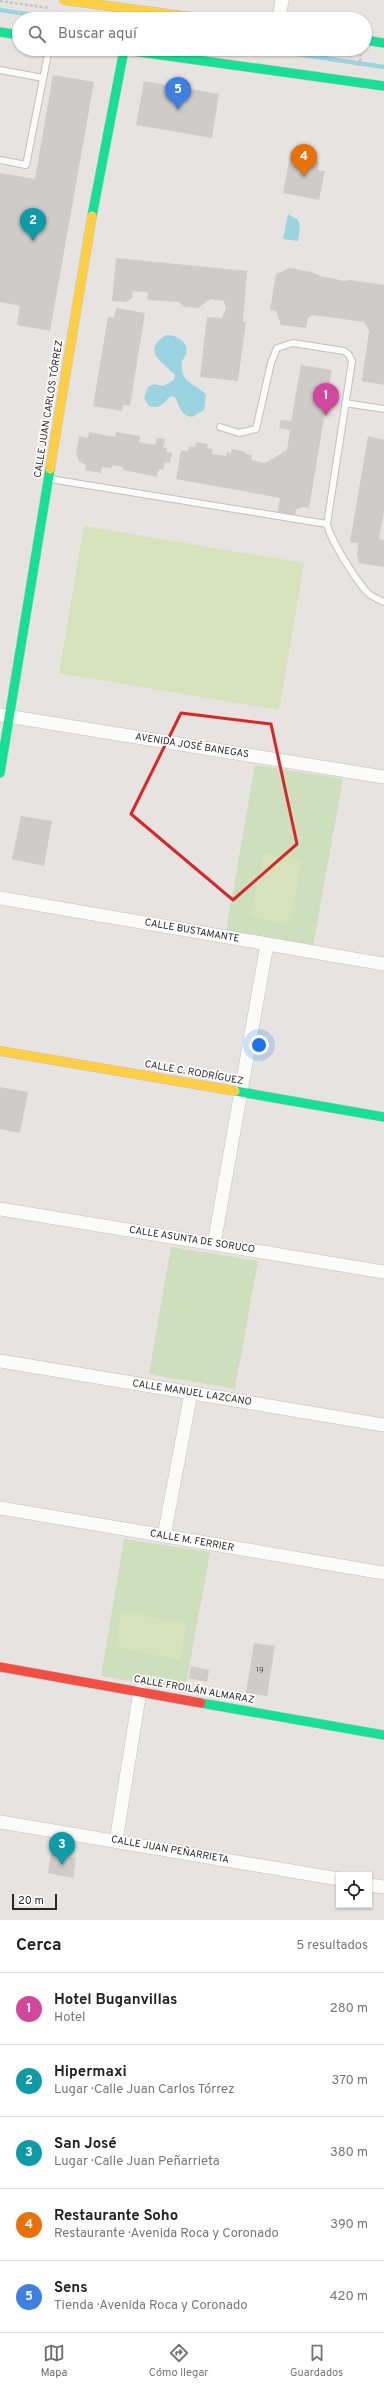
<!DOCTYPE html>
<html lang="es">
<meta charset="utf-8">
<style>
:root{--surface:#fff;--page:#f2f2f2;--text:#222;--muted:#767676;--line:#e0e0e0;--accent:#6c6a69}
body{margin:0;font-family:Overpass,sans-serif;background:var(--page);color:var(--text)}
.controls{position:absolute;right:12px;bottom:12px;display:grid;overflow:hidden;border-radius:0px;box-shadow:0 1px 3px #0004}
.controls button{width:36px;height:36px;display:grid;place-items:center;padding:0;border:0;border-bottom:1px solid var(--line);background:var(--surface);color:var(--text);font:20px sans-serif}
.scale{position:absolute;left:12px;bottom:10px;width:45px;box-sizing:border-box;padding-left:4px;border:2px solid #292929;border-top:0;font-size:11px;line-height:14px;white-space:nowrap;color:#292929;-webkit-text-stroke:3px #fff;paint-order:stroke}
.you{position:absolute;left:259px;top:1045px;width:14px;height:14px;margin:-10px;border:3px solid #fff;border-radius:50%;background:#1a73e8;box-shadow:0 0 0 6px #1a73e833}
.badge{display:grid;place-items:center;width:26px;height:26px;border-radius:50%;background:var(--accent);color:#fff;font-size:13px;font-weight:700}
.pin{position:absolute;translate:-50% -33px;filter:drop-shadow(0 1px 2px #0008)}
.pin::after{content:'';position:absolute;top:21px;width:14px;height:12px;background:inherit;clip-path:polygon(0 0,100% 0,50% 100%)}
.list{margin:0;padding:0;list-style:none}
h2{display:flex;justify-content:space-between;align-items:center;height:52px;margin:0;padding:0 16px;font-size:17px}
h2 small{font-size:13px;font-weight:400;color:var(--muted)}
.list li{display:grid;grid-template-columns:26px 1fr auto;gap:12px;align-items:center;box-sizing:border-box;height:72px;padding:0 16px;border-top:1px solid var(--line)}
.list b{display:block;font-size:15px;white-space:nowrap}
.list p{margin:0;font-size:13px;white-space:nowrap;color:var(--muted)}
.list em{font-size:13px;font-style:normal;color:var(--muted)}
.icon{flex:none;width:22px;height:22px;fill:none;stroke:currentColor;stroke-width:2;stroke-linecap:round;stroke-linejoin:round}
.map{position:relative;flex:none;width:384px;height:1920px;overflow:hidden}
.search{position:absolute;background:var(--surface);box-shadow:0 1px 3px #0004;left:12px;right:12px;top:12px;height:44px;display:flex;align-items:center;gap:10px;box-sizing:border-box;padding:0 14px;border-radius:22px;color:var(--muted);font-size:15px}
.sheet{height:412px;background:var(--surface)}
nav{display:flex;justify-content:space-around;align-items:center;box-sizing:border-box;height:56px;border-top:1px solid var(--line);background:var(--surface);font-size:11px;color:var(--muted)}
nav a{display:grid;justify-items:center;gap:2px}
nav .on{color:var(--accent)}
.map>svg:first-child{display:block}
</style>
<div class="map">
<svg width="384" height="1920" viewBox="0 0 384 1920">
<rect width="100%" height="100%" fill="#e7e3e0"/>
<path fill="#cddfbc" d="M255 765 343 779 313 946 226 931Z
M171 1247 258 1261 235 1389 149 1374Z
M124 1539 210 1552 185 1690 101 1676Z"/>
<path fill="#d6e2bb" d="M84 526 304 563 279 710 59 673Z
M263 853 302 860 290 924 251 917Z
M122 1611 187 1624 180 1660 115 1647Z"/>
<path fill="#9bd4e1" d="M288 214 298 220 300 226 298 241 283 239Z
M166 335C181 335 194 347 182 361 179 384 196 383 206 395L204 410 192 417C180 415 180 406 175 397L171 396C163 402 162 410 149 406L144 398 148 387 154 384 163 386 174 380 175 375C162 362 141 351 166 335Z"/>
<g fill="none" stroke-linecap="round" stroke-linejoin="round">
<path stroke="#9bd4e1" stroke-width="4.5" d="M0 10 60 19
M264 49 384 67"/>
</g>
<path fill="#cecbc9" d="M53 75 94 82 50 331 17 325 20 306 0 302V173L35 179Z
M144 81 219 94 212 138 136 125Z
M291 151 315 155 314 161 319 162 318 170 325 171 319 200 283 193Z
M116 258 247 271 243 322H246L238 381 200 377 207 317 222 318 226 309 224 301 210 299 198 308 184 307 179 302 147 300 148 292 133 291 132 298 126 302 112 301Z
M290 268 311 272 321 276 344 281 350 280 384 285V385L362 381 369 331 364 322 313 315 308 318 306 328 281 325 276 311 270 310 276 274Z
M116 308 145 313 130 406 123 405 122 411 93 406 108 317 114 318Z
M301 365 332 370 309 508 303 507 296 509 295 517 277 514 280 498 176 479 181 450 188 451 189 446 195 447 196 442 208 444 207 448 213 449 212 454 226 456 227 452 231 453 232 449 246 452 245 454 252 455 251 460 265 463 287 450 290 430 279 428 281 420 291 421Z
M89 432 115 437 116 432 140 436 139 442 155 445 157 438 165 439 163 448H167L166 452 172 453 170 463 165 462 163 470 159 469 157 477 123 470V467L112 465V468L102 467 101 473 85 470 86 465 79 461 76 454 79 436 88 438Z
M368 436 384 440V512L379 539 384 540V567L359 563 357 555 358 543 350 542Z
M21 816 52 821 44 866 12 859Z
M0 1087 28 1092 20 1133 0 1129Z
M254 1643 275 1646 267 1696 246 1693Z
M191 1666 209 1670 207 1682 189 1678Z
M51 1853 76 1858 73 1878 48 1873Z"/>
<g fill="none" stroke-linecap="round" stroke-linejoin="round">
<defs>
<path id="lane" d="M0 70 43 78
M0 160 26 165 49 49
M345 403 384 409
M50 479 327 524 352 361 349 355 344 351 293 343 277 348 271 363 256 429 239 433 220 427
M327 524C331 541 354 577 366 591 370 596 377 599 384 602"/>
<path id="street" d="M279 19 282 0
M0 715 384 777
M0 898 384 964
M0 1209 384 1272
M214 1244 267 944
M0 1361 384 1425
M0 1508 384 1573
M164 1536 191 1393
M0 1822 339 1879
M116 1841 140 1691
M369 1885 384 1887"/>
<path id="fast" d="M0 32 19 35
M365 40 384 43
M118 49 384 86
M92 216 124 50
M0 773 50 469
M235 1091 384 1117
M201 1703 384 1735"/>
<path id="slow" d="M64 0 206 19
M50 469 92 216
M0 1051 235 1091"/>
<path id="jam" d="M0 1667 201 1703"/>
</defs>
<use href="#lane" stroke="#c1c0c0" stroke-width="8"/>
<use href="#street" stroke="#c1c0c0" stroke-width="14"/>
<use href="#fast" stroke="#c1c0c0" stroke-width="10"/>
<use href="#slow" stroke="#c1c0c0" stroke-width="10"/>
<use href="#jam" stroke="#c1c0c0" stroke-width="10"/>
<path stroke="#c6c5c5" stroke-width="2.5" stroke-dasharray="3 2" stroke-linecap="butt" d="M0 1 49 8
M335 49 352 51
M359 66 361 55"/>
<use href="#lane" stroke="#fbfbfa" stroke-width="6"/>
<use href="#street" stroke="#fbfbfa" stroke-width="13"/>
<use href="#fast" stroke="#16e098" stroke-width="9"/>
<use href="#slow" stroke="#ffcf43" stroke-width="9"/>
<use href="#jam" stroke="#f24e42" stroke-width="9"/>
</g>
<path fill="none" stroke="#d62828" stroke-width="3" stroke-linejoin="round" d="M181 713 271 724 297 844 233 900 131 814Z"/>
<g text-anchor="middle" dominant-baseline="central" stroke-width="3.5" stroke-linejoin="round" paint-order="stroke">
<g font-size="8" fill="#535252">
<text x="260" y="1670">19</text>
</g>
<g font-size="10" fill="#292929" stroke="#fff">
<text transform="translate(49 409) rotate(-81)">CALLE JUAN CARLOS TÓRREZ</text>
<text transform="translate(192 746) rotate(9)">AVENIDA JOSÉ BANEGAS</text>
<text transform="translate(192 931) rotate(10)">CALLE BUSTAMANTE</text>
<text transform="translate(194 1073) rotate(10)">CALLE C. RODRÍGUEZ</text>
<text transform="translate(192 1240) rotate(9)">CALLE ASUNTA DE SORUCO</text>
<text transform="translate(192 1393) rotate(9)">CALLE MANUEL LAZCANO</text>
<text transform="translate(192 1541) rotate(10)">CALLE M. FERRIER</text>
<text transform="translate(194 1690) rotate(10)">CALLE FROILÁN ALMARAZ</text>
<text transform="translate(170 1850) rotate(10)">CALLE JUAN PEÑARRIETA</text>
</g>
</g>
</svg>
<div class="controls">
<button><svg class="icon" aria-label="locate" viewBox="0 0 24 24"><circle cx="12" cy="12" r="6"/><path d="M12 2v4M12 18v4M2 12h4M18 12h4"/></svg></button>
</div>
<div class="scale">20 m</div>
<div class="you"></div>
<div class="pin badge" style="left:326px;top:416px;background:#d1479c">1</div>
<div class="pin badge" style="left:33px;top:241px;background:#0f9aa8">2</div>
<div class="pin badge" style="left:62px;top:1865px;background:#0f9aa8">3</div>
<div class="pin badge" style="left:304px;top:177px;background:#e8710a">4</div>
<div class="pin badge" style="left:178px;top:110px;background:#3f7fe0">5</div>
<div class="search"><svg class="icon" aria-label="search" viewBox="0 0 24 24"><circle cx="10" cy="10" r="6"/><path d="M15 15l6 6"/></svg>Buscar aquí</div>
</div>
<section class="sheet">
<h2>Cerca<small>5 resultados</small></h2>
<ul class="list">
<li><span class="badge" style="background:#d1479c">1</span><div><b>Hotel Buganvillas</b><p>Hotel</p></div><em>280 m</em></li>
<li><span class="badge" style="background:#0f9aa8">2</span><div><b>Hipermaxi</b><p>Lugar · Calle Juan Carlos Tórrez</p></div><em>370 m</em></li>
<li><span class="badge" style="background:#0f9aa8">3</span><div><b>San José</b><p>Lugar · Calle Juan Peñarrieta</p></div><em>380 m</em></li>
<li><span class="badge" style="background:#e8710a">4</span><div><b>Restaurante Soho</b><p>Restaurante · Avenida Roca y Coronado</p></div><em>390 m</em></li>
<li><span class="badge" style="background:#3f7fe0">5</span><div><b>Sens</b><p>Tienda · Avenida Roca y Coronado</p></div><em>420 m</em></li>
</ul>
</section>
<nav>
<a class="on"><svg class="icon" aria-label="map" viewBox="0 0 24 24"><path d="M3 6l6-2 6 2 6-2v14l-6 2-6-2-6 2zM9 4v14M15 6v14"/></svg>Mapa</a>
<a><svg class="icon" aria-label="directions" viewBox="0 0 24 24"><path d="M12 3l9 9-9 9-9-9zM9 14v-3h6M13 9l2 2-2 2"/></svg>Cómo llegar</a>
<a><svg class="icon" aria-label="saved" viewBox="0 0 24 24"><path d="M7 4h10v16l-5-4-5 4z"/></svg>Guardados</a>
</nav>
